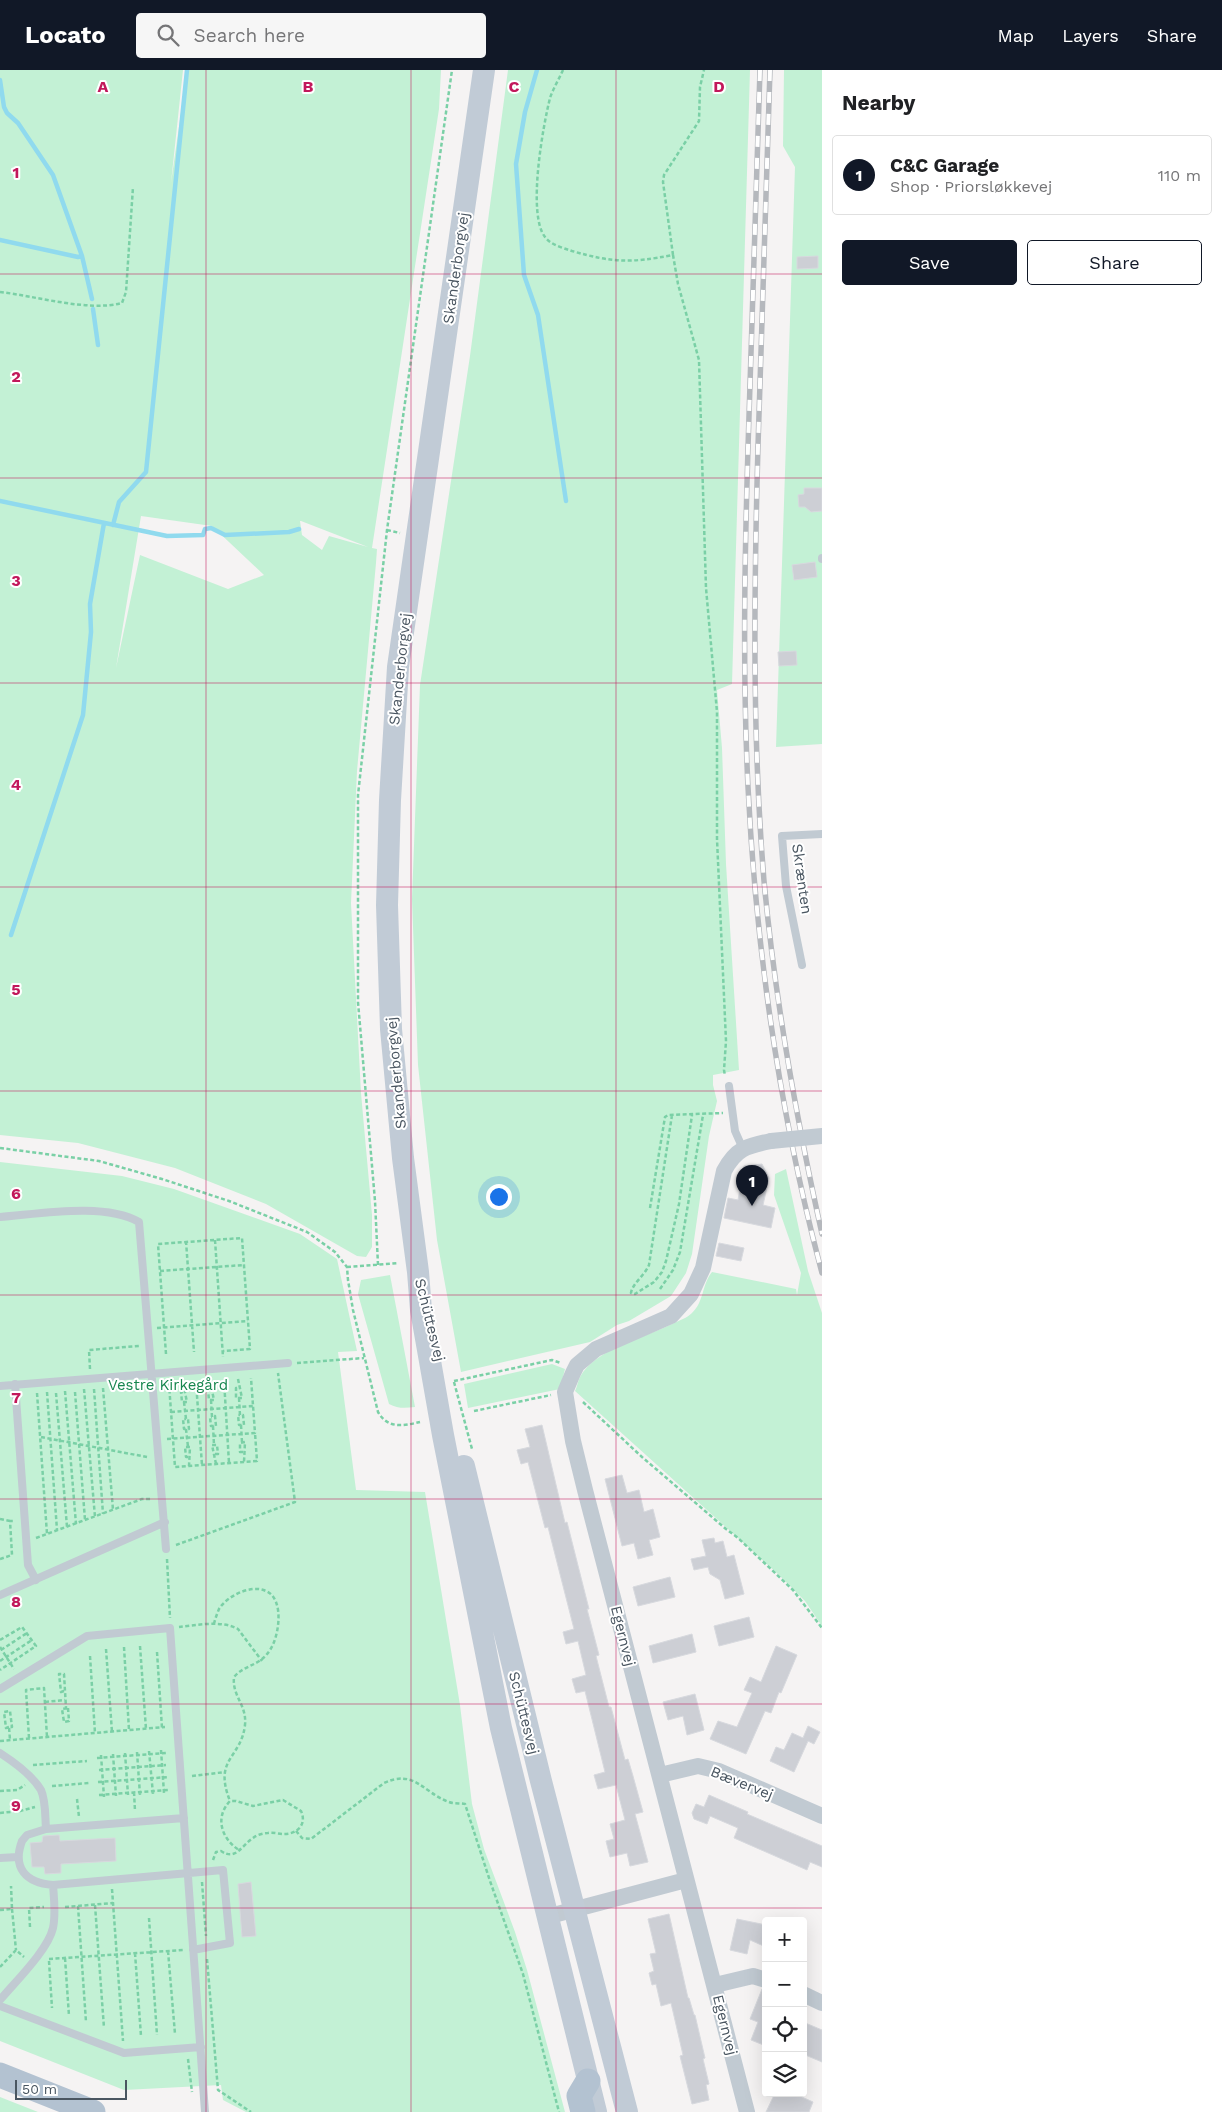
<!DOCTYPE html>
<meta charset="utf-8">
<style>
:root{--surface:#fff;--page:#f6f6f6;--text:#202124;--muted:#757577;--line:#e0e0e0;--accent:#111827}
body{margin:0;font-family:"Work Sans",sans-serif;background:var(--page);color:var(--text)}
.controls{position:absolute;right:15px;bottom:15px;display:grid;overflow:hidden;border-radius:5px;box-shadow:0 5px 20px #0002}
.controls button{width:45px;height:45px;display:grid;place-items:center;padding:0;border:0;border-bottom:1px solid var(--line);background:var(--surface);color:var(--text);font:25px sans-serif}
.scale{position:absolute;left:15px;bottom:12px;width:112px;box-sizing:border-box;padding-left:5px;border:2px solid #4a5661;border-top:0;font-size:14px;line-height:18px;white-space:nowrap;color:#4a5661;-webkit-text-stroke:4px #fff;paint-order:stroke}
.you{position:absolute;left:498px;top:1126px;width:18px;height:18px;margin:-12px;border:4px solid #fff;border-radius:50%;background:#1a73e8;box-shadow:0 0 0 8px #1a73e833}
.badge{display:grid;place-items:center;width:32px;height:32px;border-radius:50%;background:var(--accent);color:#fff;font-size:16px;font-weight:700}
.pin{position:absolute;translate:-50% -41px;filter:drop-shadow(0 1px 2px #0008)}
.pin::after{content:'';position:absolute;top:26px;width:18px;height:15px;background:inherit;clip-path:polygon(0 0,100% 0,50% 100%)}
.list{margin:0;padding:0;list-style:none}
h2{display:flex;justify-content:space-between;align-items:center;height:65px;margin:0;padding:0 20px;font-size:21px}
h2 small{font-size:16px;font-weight:400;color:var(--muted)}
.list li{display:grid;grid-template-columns:32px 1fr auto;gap:15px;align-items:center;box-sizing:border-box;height:80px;margin:0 10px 10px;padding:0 10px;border:1px solid var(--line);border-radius:5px}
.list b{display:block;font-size:19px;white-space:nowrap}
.list p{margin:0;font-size:16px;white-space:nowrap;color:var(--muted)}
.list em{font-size:16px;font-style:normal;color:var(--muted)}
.actions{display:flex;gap:10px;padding:15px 20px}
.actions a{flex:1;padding:11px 0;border:1px solid var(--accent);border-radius:5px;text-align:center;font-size:18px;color:var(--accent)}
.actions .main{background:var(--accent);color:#fff}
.icon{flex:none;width:28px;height:28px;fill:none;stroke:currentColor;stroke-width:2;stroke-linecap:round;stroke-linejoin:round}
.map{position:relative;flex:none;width:822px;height:2042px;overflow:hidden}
header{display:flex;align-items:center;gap:30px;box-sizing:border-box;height:70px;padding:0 25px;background:var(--accent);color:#fff}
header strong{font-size:24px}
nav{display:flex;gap:28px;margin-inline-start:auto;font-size:18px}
.search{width:350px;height:45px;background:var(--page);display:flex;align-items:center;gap:12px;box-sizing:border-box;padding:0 18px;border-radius:5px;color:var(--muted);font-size:19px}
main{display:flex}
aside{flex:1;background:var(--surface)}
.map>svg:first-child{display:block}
</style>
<header>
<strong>Locato</strong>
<div class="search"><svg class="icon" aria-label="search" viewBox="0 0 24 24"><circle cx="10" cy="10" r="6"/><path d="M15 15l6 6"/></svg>Search here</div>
<nav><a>Map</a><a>Layers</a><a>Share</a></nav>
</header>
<main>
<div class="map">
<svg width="822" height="2042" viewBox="0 0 822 2042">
<rect width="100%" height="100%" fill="#f5f3f3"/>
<path fill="#c3f1d5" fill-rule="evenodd" d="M0 0H183L171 113 187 0H441L439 39 372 478 377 479 376 493 357 701 351 833 361 1023 372 1145V1177L366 1187 357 1186 266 1134 175 1098 78 1073 0 1065ZM141 446 212 456 264 505 228 519 140 485 116 598ZM300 451H301L368 477 329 466 322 480 302 465Z
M508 0H750L732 614 717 620 722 678 726 794 739 1000 713 1005V1015L717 1031 709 1066 692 1184 686 1203 671 1226 629 1251 617 1255 590 1272 461 1302 437 1170 418 995 412 829 420 615 470 286Z
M784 0H822V674L776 677 795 97 783 76Z
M0 1092 122 1106 174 1119 300 1164 337 1189 357 1281 338 1282 356 1420 425 1422 460 1635 472 1734 484 1779 515 1862 527 1900 565 2042H246L223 2030 221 2015 124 2020 0 1971Z
M786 1099 808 1201 822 1243V1556L805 1531 779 1505 575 1321C577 1317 578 1311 580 1307 596 1278 645 1268 672 1254 678 1251 687 1248 692 1243 704 1232 702 1214 712 1202L796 1219 797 1225 801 1203 774 1125 775 1104Z
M390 1205 415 1337C406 1338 398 1339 389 1334L358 1224 361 1210Z
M552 1294 565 1299 560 1319 468 1338 464 1314Z
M0 2027 38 2042H0Z"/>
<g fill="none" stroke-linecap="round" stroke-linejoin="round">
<path stroke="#90daee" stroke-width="4.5" d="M537 0 525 42 516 94 524 205 538 245 566 431
M0 10 4 37 7 43 18 53 53 105 82 186 92 229
M0 170 78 187 82 186
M93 239 98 275
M0 431 167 466 203 465 205 459 211 458 225 465 289 462 299 459
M113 455 119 432 146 402 187 0
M11 865 83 645 91 562 90 534 104 453"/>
</g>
<path fill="#cdcfd5" stroke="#d7d9de" d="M818 186V198L797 199V187Z
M804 418H822V441L811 442 805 437H799L798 425 804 424Z
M815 492 817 507 794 510 792 495Z
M796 581 797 595 779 596 778 582Z
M762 1094 769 1108 763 1135 775 1138 771 1158 724 1148 728 1128 738 1130 744 1096Z
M719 1173 744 1178 741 1191 716 1186Z
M542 1355 565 1453 567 1452 589 1539H587L599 1585 596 1586 609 1637H611L625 1690 628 1689 633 1706 643 1742 635 1744 648 1792 630 1796 627 1783 610 1787 606 1771 614 1769 610 1754 625 1750 616 1715 598 1719 594 1705 605 1702 585 1621 576 1623 572 1609 586 1605 578 1571 566 1574 563 1562 574 1559 548 1457 545 1458 528 1392 521 1394 517 1380 530 1377 525 1359Z
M622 1405 627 1423 639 1420 644 1442 653 1439 660 1467 649 1470 653 1485 638 1489 634 1473 622 1476 605 1409Z
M714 1468 715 1473 723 1471 727 1487 734 1485 744 1524 725 1529 720 1510 710 1504 708 1497 694 1500 691 1489 706 1486 702 1470Z
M670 1507 675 1527 638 1536 633 1517Z
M749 1547 754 1567 719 1576 714 1556Z
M692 1564 696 1582 653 1593 649 1576Z
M776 1576 797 1585 781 1623 779 1622 771 1643 765 1641 746 1684 710 1669 718 1651 737 1657 752 1623 744 1620 750 1607 761 1612Z
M695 1624 704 1660 687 1665 683 1646 668 1650 663 1632Z
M808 1656 820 1662 814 1674 808 1671 794 1702 770 1691 776 1677 784 1680 792 1663 803 1668Z
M709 1725 748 1742 747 1744 822 1776V1797L810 1792 807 1800 734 1768 738 1758 710 1746 707 1754 694 1749 692 1743 696 1734 704 1737Z
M59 1765 60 1771 115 1768 116 1791 61 1794V1803L45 1804 44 1797H32L30 1773 42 1772 43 1766Z
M251 1812 256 1866 242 1867 238 1814Z
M669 1844 688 1928H689L694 1945H695L705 1988 703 1989 709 2014 706 2015 709 2030 692 2034 680 1986 683 1985 671 1933 661 1936 656 1914 652 1915 649 1903 654 1901 650 1884 656 1883 648 1849Z
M737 1849 766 1855V1877L750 1870 747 1884 730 1880Z
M762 1919 766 1920V1976L751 1970 758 1952 750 1949Z
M803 1952 822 1960V1992L803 1984Z
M775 2023H793L813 2032 809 2042H766Z"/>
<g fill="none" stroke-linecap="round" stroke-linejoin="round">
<path stroke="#7ad0a6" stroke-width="2.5" stroke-dasharray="4 2.5" stroke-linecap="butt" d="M563 0C559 9 553 19 550 28 543 56 527 144 545 167 551 175 563 178 572 181 613 193 631 193 673 185L678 214 699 290 706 518 717 642V769L726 971 724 1000 725 1006
M673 185 663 112 664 105 699 51 700 17 704 0
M0 222C36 226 88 242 122 233L126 222 133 117
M387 460 400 463
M672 1045 649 1195C645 1205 632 1214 631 1223L635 1224 654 1212 662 1202 666 1191 679 1134 692 1045
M0 1078 99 1091 162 1109 229 1131 307 1162 335 1182 347 1197 348 1210 353 1240 378 1342C388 1359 403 1356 420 1352
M650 1138 665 1047 668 1045 723 1043
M215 1170 223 1287
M186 1171 194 1282
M378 1195 375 1131 358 932V725L387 460 452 0
M347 1197 398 1193
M160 1201 244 1195
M660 1219 673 1200 680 1182 703 1045
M157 1258 248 1251
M166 1284 158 1174 242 1168 250 1279 223 1281
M297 1293 364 1288
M90 1299 89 1280 139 1276
M238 1309 242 1328H236V1318H238
M224 1310 229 1393
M210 1311 214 1330H209L208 1320H211
M454 1311 552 1290 561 1293
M196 1312 202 1395
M454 1312 472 1379
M183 1313 187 1332H182L181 1322H184
M170 1314H169L175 1397 257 1391 255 1363
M103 1318 113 1440
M84 1319 95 1447
M94 1319 103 1444
M65 1321 76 1454
M47 1322 57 1460
M75 1322 85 1450
M37 1323 47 1464
M56 1323 67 1457
M239 1328 240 1345H243L244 1355H239L238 1345H240
M211 1330 212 1347 215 1346 216 1356H211L210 1347H212
M184 1332 186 1349H188L189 1359H184L183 1349H186
M583 1332 642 1387 726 1459 738 1468 793 1520 822 1558
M474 1341 551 1325
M171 1342 253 1336
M241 1355 242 1372
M213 1356 214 1375
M186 1359 188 1377
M41 1367 147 1387
M167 1369 255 1363 251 1308
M243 1382H240V1373L245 1372 244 1392
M215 1384H218L217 1375H212L216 1394
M188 1387H186L185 1377H190L189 1396
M0 1449 10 1451
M36 1468 142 1429H151
M176 1475 295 1432 278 1303
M0 1489 12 1485 10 1451H14
M167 1489 170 1548
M214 1554C215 1549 217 1544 219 1539 227 1526 251 1514 266 1521 285 1529 279 1567 270 1580 259 1597 245 1594 234 1607 232 1627 247 1634 245 1655 241 1689 213 1688 230 1731
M179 1557C197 1555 222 1550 238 1559L262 1591
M0 1570 22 1557 36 1576 0 1600
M140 1576 146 1659
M0 1577 14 1599
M124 1577 129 1660
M106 1579 112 1662
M1 1580 27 1563
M157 1582 162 1658
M90 1586 95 1663
M0 1591 32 1570
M64 1621 61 1622 59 1604H64L66 1638
M45 1632 65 1630
M68 1638 69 1651 64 1652 62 1639Z
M9 1657 6 1658 4 1642 10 1641 12 1657H9L10 1670
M29 1668 26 1620 44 1618 47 1667
M0 1671 165 1657
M161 1680 164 1723
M149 1681 153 1724
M137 1682 140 1725
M125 1683 128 1725
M113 1684 116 1726
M101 1685 104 1727
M97 1688 166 1683
M33 1695 87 1691
M99 1700 166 1695
M192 1706 225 1702
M98 1712 169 1707
M52 1716 89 1713
M0 1721 17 1720 25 1715
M134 1722 135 1741
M99 1725 168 1720
M77 1729 79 1747
M0 1743 20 1741 35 1737
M296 1761 302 1768 311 1769 384 1713C415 1699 422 1722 449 1732 454 1734 460 1733 465 1734L490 1811 523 1904 559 2042
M213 1790 216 1782 221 1781C236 1791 241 1776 253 1768 257 1765 263 1763 268 1763 273 1762 279 1764 284 1764 298 1764 307 1754 301 1741L283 1730 253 1736 236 1731H230C214 1748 222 1769 239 1780
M202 1812 206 1866
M112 1819 123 1971
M95 1835 104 1958
M78 1836 86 1952
M65 1837 113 1833
M12 1839 16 1880
M0 1840 12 1839 11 1816
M149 1848 157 1965
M30 1857 29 1838 44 1837
M168 1881 175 1964
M135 1883 141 1966
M65 1888 69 1946
M49 1889 183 1880
M207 1889 218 2020 251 2042
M49 1891 52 1938
M0 1897 16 1880 24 1887
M188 1989 192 2022"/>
<path stroke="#c1cad2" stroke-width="8" d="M822 489V488
M802 895 786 816 782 766 822 764
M729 1016 735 1061 743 1079
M0 1147C39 1144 105 1132 139 1152L166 1479
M15 1314 28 1495 36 1510
M0 1316 288 1293
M0 1525 165 1452
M0 1619 87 1566 170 1558 205 2042
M0 1683C14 1692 32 1705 41 1720 46 1731 45 1747 46 1759
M184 1748 46 1759 27 1765 22 1771C12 1798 26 1813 53 1815L223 1800 230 1873 193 1880
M0 1788 18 1787
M0 1930C15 1912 48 1880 53 1858 56 1844 54 1829 53 1815
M0 1936 124 1983 201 1977"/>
<path stroke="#c1cad2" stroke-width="16" d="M660 1705 698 1696 719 1701 822 1746
M546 1847 686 1810
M715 1915 753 1906 766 1910
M803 1924 822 1933
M747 2042 585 1420 573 1371 565 1322 573 1303 577 1295 596 1279 671 1246 691 1224 703 1198 724 1101C736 1078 747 1076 771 1071"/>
<path stroke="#c1cbd6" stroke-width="22" d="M484 0 398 597 390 730 387 835 391 959 403 1088 418 1202 421 1240 443 1365 501 1658 596 2042
M464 1396 541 1711 627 2042"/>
<path stroke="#b3c2d1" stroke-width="25" d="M0 2005 93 2042
M583 2042 579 2026 588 2011"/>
<defs>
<path id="rail" d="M760 0C756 115 753 231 749 346 745 470 742 594 748 717 756 880 780 1045 822 1203
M770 0C766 125 762 251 758 376 754 521 752 666 764 811 775 930 796 1047 822 1164"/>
</defs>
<use href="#rail" stroke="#b5b8bd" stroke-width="5.5"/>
<use href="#rail" stroke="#fff" stroke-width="4" stroke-dasharray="11" stroke-linecap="butt"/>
<path stroke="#c1cad2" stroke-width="16" d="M771 1071 822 1066"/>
</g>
<path fill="none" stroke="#c2185b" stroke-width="1" stroke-opacity="0.55" d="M206 0V2042M411 0V2042M616 0V2042M0 204H822M0 408H822M0 613H822M0 817H822M0 1021H822M0 1225H822M0 1429H822M0 1634H822M0 1838H822"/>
<g text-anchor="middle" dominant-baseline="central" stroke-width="4" stroke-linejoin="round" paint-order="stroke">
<g font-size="15" fill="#4a5661" stroke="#fff">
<text transform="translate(456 198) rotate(-82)">Skanderborgvej</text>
<text transform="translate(400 599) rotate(-84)">Skanderborgvej</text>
<text transform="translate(802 809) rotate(82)">Skrænten</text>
<text transform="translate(396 1003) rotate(-95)">Skanderborgvej</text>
<text transform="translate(430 1250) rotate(76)">Schüttesvej</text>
<text transform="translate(623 1566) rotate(76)">Egernvej</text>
<text transform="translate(524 1643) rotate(76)">Schüttesvej</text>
<text transform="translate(742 1713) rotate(22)">Bævervej</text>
<text transform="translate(725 1955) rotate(76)">Egernvej</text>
</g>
<g font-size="15" fill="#17864f" stroke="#fff">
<text x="168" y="1315">Vestre Kirkegård</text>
</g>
</g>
<g font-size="16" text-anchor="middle" font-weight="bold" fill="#c2185b" stroke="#fff" stroke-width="4" stroke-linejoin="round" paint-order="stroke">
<text x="103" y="22">A</text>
<text x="308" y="22">B</text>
<text x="514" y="22">C</text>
<text x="719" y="22">D</text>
<text x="16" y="108">1</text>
<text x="16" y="312">2</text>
<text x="16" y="516">3</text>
<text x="16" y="720">4</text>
<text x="16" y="925">5</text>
<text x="16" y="1129">6</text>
<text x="16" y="1333">7</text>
<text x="16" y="1537">8</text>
<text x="16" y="1741">9</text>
</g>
</svg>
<div class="controls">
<button>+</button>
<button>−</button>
<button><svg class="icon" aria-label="locate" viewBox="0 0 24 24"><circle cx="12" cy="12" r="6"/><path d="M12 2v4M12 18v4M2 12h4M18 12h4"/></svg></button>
<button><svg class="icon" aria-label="layers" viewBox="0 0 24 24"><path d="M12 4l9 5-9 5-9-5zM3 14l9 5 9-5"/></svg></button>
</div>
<div class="scale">50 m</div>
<div class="you"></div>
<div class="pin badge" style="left:752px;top:1136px">1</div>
</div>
<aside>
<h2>Nearby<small></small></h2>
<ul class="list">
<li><span class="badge">1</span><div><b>C&amp;C Garage</b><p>Shop · Priorsløkkevej</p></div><em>110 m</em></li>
</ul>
<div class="actions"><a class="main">Save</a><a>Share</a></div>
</aside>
</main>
